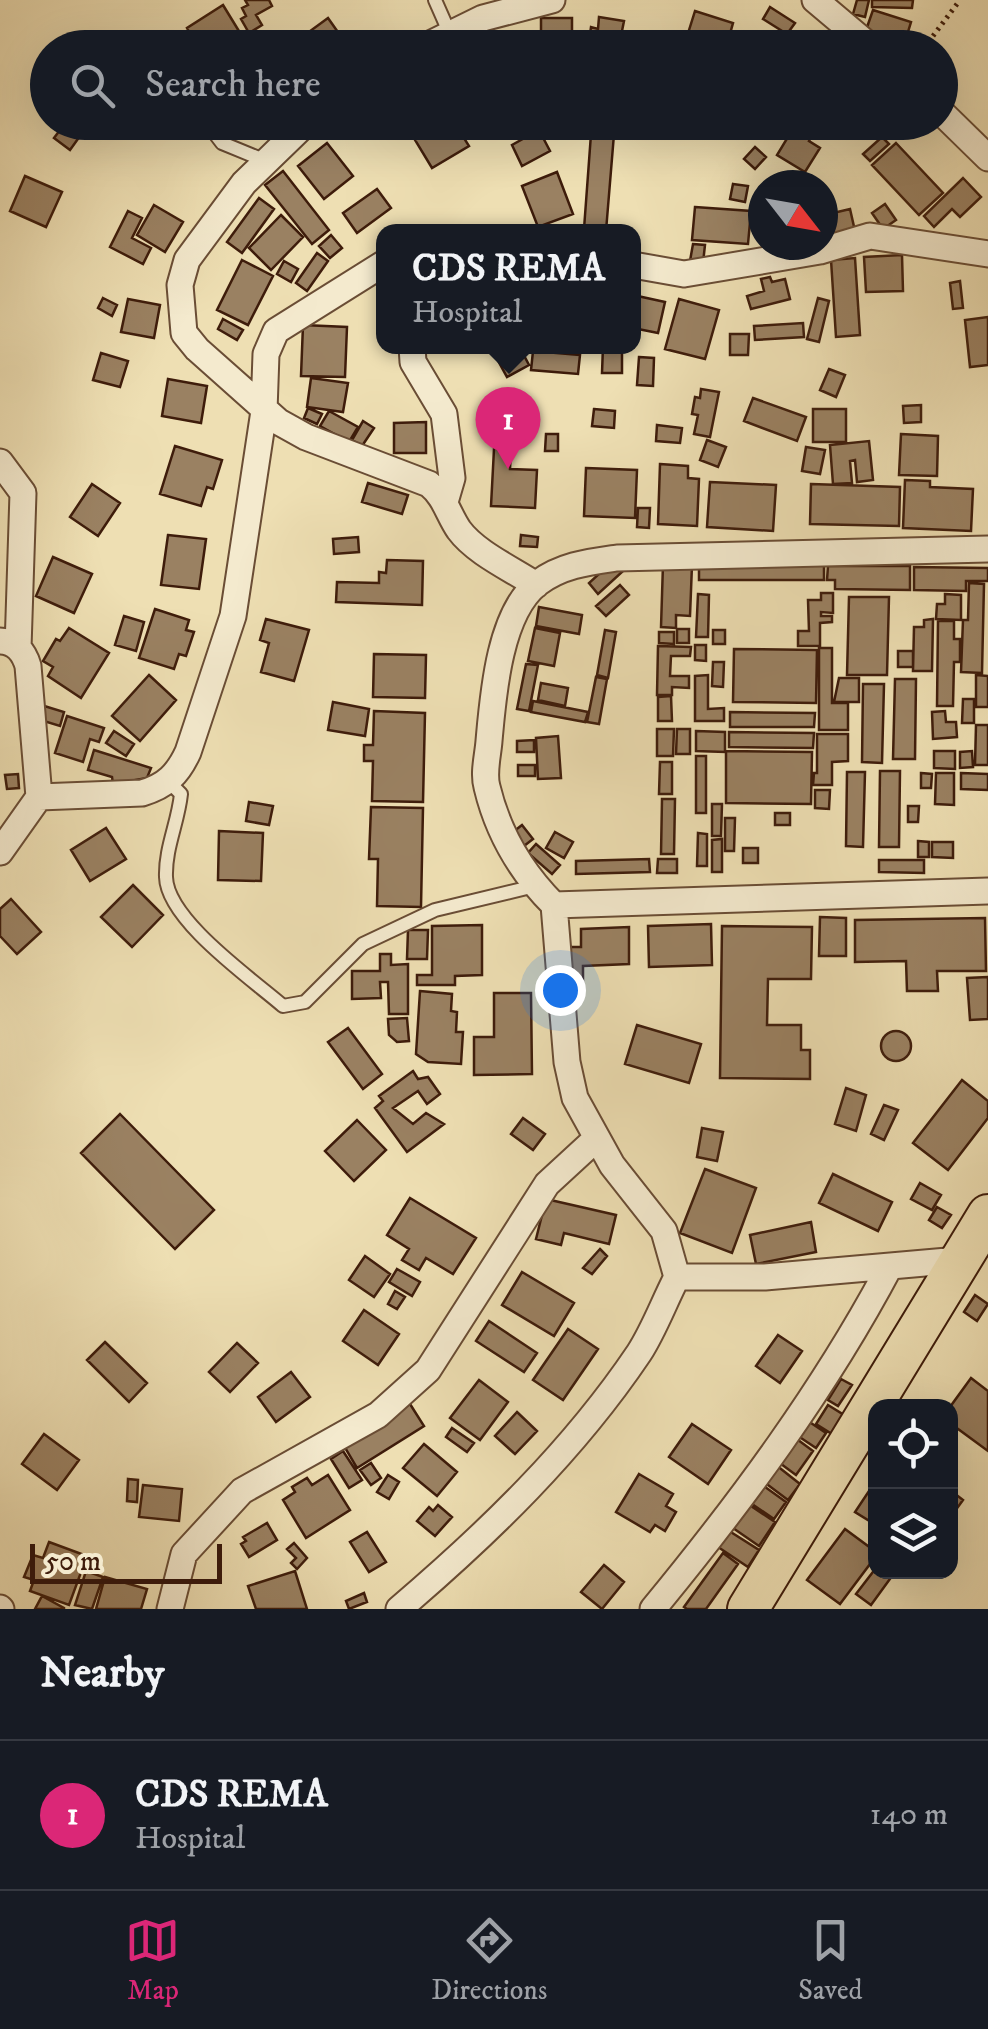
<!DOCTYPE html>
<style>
:root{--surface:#171b24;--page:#20242c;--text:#f1f3f6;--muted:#9ea1a6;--line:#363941;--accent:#db2777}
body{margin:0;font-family:"IM FELL DW Pica",serif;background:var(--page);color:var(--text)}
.controls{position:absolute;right:30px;bottom:30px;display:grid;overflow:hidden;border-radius:20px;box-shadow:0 10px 40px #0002}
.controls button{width:90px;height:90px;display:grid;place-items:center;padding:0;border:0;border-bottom:2px solid var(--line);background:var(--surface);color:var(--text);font:50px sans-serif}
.compass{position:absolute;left:748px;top:170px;width:90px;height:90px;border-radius:50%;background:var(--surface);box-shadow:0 10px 40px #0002;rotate:121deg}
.scale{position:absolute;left:30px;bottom:25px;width:192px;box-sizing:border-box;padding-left:10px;border:5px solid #3e1c0b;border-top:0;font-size:28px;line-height:35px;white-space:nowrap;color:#3e1c0b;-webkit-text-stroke:8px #f4eace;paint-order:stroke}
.you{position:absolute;left:560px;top:990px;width:35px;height:35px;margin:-25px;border:8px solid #fff;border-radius:50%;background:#1a73e8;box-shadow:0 0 0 15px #1a73e833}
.badge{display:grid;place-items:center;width:65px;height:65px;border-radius:50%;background:var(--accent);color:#fff;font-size:32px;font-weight:700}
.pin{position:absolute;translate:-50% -82px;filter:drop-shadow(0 2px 5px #0008)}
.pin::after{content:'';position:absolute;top:52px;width:35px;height:30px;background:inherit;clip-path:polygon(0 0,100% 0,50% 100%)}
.popup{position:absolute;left:376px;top:224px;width:265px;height:130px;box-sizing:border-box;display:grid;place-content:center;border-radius:20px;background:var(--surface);filter:drop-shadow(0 2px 8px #0005);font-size:32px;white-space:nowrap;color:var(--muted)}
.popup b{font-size:38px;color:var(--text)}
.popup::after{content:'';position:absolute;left:50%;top:100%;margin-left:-20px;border:20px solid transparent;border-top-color:var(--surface)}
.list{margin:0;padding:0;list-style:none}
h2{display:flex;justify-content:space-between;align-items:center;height:130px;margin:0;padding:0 40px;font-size:42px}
h2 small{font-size:32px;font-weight:400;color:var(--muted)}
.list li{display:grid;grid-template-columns:65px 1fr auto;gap:30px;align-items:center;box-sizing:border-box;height:150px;padding:0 40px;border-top:2px solid var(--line)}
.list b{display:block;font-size:38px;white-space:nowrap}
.list p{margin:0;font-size:32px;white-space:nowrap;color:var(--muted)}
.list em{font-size:32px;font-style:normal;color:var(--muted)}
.icon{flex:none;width:55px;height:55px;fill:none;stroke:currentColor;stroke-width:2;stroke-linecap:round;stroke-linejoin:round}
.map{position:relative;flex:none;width:988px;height:1609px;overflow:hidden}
.search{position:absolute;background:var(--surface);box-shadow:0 10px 40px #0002;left:30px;right:30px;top:30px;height:110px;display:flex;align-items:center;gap:25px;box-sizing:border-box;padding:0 35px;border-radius:55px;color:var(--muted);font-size:38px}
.sheet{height:280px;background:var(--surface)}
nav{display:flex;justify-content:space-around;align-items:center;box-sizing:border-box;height:140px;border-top:2px solid var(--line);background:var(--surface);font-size:28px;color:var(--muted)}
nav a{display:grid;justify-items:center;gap:5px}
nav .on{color:var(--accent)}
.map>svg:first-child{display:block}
</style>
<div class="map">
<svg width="988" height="1609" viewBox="0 0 988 1609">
<rect width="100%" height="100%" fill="#eedfb3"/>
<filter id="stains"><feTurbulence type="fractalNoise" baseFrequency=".002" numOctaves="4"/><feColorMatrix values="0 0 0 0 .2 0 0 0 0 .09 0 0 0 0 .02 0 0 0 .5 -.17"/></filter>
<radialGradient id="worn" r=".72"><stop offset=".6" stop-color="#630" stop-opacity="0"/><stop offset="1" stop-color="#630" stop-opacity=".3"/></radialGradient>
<path fill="#9a8162" stroke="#3e1c0b" stroke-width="2.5" d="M245 0H269L272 6 256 15 262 25 249 33 241 19 246 16 242 8 248 5Z
M857 0H869L865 17 853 14Z
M872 0H913L912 8 872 7Z
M223 5 245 41 235 48H198L187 28Z
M770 7 795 23 787 34 763 19Z
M873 10 911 22 904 45 865 33Z
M695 11 733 23 726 48H699L685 43Z
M599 17 624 21 622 31 634 33 632 48H588L591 27 598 29Z
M328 18 347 45 309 48 302 37Z
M541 18H572V48H541Z
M66 122H90L70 150 54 138Z
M443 122H454L469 146 432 168 415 140Z
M584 122H615L606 231 584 229 591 134H583Z
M797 122H820L809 141 820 148 805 172 777 155Z
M854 122H884L876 136Z
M539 130 550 151 522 166 512 145Z
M882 137 889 144 870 161 863 154Z
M327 143 353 176 324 199 298 166Z
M896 143 943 193 919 215 872 165Z
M755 147 766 157 755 169 744 159Z
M283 171 329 230 312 244 265 185Z
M557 172 573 214 538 227 522 186Z
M25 176 62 192 46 227 10 211Z
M963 178 981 197 960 217 952 209 934 227 924 216Z
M733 184 748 186 745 202 730 199Z
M377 189 391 208 357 233 343 213Z
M259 198 274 209 242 253 227 242Z
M885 204 896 220 883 229 872 213Z
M154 205 183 222 165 252 137 235Z
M695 207 751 211 748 244 692 240Z
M850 209 855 231 834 235 829 214Z
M128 211 142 218 132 238 151 248 143 264 110 247Z
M281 215 303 237 271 270 249 248Z
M331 235 342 248 330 258 319 246Z
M693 244 705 245 703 263 690 261Z
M317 253 328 261 307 291 296 283Z
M902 255 903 291 866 292 864 257Z
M855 258 860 335 836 337 831 260Z
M242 260 273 276 248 325 217 310Z
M284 261 298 269 291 282 277 274Z
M770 277 772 282 785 279 790 299 751 309 747 296 764 291 761 279Z
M960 281 963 308 953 309 950 283Z
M633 295 665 302 658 333 633 328Z
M103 298 117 305 112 316 98 308Z
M818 298 829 301 819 342 807 339Z
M128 299 160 305 154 338 121 332Z
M679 299 719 310 705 359 665 349Z
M988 317V365L970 367 965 320Z
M223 319 243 330 237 340 218 329Z
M803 323 804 337 755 340 754 326Z
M303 325 347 327 345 377 301 376Z
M730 334H749L748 355H730Z
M490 346H519L529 365 507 377Z
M603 346H622V373H602Z
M533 351 580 355 578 374 531 370Z
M101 353 128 361 120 387 93 380Z
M639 357 654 358 653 386 637 385Z
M829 369 845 375 836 397 820 390Z
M311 378 348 383 343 412 307 407Z
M168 379 207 386 201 423 162 416Z
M701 389 719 392 710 437 694 434 698 415 692 414 695 397 700 398Z
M753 398 806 417 797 441 744 421Z
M921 405V422L904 423 903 406Z
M308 408 322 414 317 424 304 418Z
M594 409 615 411 614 428 592 426Z
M813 409H846V442H813Z
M329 411 358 427 349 442 320 426Z
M363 421 374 428 362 446 352 440Z
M426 422V453H394V423Z
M657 425 682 428 680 443 656 441Z
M495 430 512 431 510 469 537 470 535 508 491 506Z
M546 434H558V451H545Z
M901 434 938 436 937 476 899 475Z
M707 440 726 447 718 467 700 460Z
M869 441 873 480 857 482 855 460 850 461 852 483 833 484 830 445Z
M175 446 222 460 213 489 207 487 201 506 160 494Z
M806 447 825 450 820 474 802 471Z
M660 464 688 466V478L699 479 697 526 658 524Z
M586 468 637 470 635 518 584 516Z
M905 480 930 481V487L973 489 971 531 903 528Z
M710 482 776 485 773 531 707 527Z
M368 483 408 495 402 514 362 502Z
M92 484 120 503 98 536 70 517Z
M811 484 900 487 899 526 810 524Z
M638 508H650L649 528 637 527Z
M168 535 206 539 199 589 161 585Z
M521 535 538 537 537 547 520 546Z
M358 537 359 552 334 554 333 539Z
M53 557 92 574 74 613 36 596Z
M387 560 423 561 422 605 336 602 337 582 379 583V572L386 573Z
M612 562 622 572 598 594 589 583Z
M663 564 692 565 690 616 676 615V628L661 627Z
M699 565H824V580H699Z
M828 566H910V590L835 589V580H827Z
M914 567 988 568V581H966V591L914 590Z
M969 583 984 584 982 673 961 672 963 620H968Z
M620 585 629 595 606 616 596 606Z
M821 593H833V613L821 612V616H832V622L820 623V646H798V631H809L808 600H821Z
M698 594 709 595 708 637H696Z
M945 594 961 595V620L936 619 937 604H945Z
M849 597H889L887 675H847Z
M539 607 582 615 579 634 536 626Z
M155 609 189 620 186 630 194 632 186 656 179 654 174 669 139 658Z
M124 616 144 622 136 651 115 645Z
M266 619 309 630 294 681 261 672 269 643 260 640Z
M933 619 932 671H913L914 627H924V620Z
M938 621H954V639H960V662H954L953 706H937Z
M69 628 109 653 81 698 48 676 53 667 43 661 56 639 60 641Z
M535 628 560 633 554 666 528 661Z
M677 629H689V643H677Z
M605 630 616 632 608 678 597 675Z
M713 630H725V644H713Z
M659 632H674V644L659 643Z
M695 645H706V661L695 660Z
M658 646 691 647 690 656H671L670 676H689V688L672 687V695H657Z
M819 648H832V703H848V730H819Z
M734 649 817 650 816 703 733 702Z
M898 651H913V667H898Z
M374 654 426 655 425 698 373 697Z
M713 662H724L723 687 712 686Z
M526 664 538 665 529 711 517 709Z
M149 675 176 700 140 741 112 716Z
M708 675V709L724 708V721H695V676Z
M976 675 988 676V707H976Z
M596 677 607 679 599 724 587 722Z
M839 678H859V702H834Z
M895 679H916L915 759H893Z
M541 683 568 688 565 706 538 700Z
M863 684H884L882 763 862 762Z
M671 696 672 721H658V697Z
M963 699H974V723H962Z
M533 701 588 712 585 722 531 712Z
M333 702 369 709 365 736 328 730Z
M41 705 64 712 60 726 37 719Z
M374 711 425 713 423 802 372 801 373 761H364V745H373Z
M945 711 946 722H956L957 737 933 739 932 712Z
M730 712 815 713 814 727H730Z
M67 716 104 728 99 742 90 739 83 762 55 753Z
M976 725H988V765H975Z
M657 729H674L673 756H657Z
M677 729H690V754H676Z
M114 731 134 744 126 756 106 743Z
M696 731 725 732V752L696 751Z
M729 732 814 733 813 748 729 747Z
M817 734H848V761L832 762V785H813L814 773H817Z
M558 736 561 778 538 779 536 738Z
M534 740V752H517V741Z
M94 750 151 768 147 778 113 784 112 777 88 770Z
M726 751 812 752 811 804 726 803Z
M934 751H955V769L934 768Z
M972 751 973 767 960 768V752Z
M696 756H706V813H696Z
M660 762H672V794H659Z
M518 765H535V776H518Z
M880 771H900L899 847H879Z
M847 772H865L863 847 846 846Z
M921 773 932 774 931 788H921Z
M936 773H954V805L935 804Z
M961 773 988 774V790L961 789Z
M18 774 19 788 7 789 5 775Z
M815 790H830L829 809 815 808Z
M662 799H675L674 854H661Z
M249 802 273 806 269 825 246 821Z
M712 804H722L721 836H712Z
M908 806H919L918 822H908Z
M371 807 423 808 421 907 377 906 378 859H369Z
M775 813H790V825H775Z
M725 818H735L734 851H725Z
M522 825 533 839 524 846 513 832Z
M106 828 126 859 90 881 71 850Z
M219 831 263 833 261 881 218 880Z
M555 832 573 842 564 858 546 848Z
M698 833 707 834V866H697Z
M722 839V872H712V840Z
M918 841 929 842V857H918Z
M932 842H953V858L932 857Z
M536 844 560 865 552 874 528 853Z
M743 848H758V863H743Z
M649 859 650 872 576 874V861Z
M658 859H677V873H657Z
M879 860H924V873L879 872Z
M133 885 163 915 132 947 101 917Z
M11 899 41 932 17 954 0 936V909Z
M820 917 846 918V956H819Z
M985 918 986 971H937L938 991H907L906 961 855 962V920Z
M711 924 712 965 649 967 648 926Z
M482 925V975L455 976V985H417V975H432V926Z
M722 926 812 927 811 979H768L767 1025H801V1050H810V1079L720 1078Z
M629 927V964L583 966V988L564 989 568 947H581V929Z
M408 930H428L427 959H407Z
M380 954H391V965L408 964V1014H389L388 982H380L381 998 352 999V971H380Z
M988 977V1019L970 1020 967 978Z
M420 991 452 994 451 1011 457 1012 456 1032H463L461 1064 428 1062 416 1054Z
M494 993H531L532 1074 474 1075V1037H494Z
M407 1018 409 1041 397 1042 389 1035 388 1019Z
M637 1025 701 1044 689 1083 625 1064Z
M348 1028 382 1074 363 1089 328 1042Z
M881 1046a15 15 0 1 1 30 0a15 15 0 1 1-30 0Z
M413 1071 418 1079 428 1077 440 1094 427 1104 418 1091 393 1108 413 1124 426 1113 444 1124 407 1152 375 1108 383 1101 379 1096Z
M962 1080 988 1101V1118L948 1170 913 1143Z
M846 1088 866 1095 856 1131 835 1124Z
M884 1105 898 1110 884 1140 871 1134Z
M120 1114 214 1210 175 1249 81 1153Z
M523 1118 545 1134 533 1150 511 1134Z
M357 1120 386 1150 354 1181 325 1151Z
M702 1128 723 1132 717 1161 697 1157Z
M705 1169 756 1188 732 1253 680 1233Z
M833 1174 892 1202 878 1231 819 1203Z
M920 1183 941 1195 932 1210 911 1199Z
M410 1198 476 1238 453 1274 426 1258 419 1270 402 1260 409 1249 387 1235Z
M546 1199 616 1215 609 1244 564 1233 561 1245 536 1239Z
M937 1207 951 1215 942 1228 929 1220Z
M811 1222 816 1252 756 1264 750 1235Z
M600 1249 607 1256 592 1274 583 1268Z
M365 1256 390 1274 374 1297 349 1280Z
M397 1269 420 1282 412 1296 389 1282Z
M522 1272 574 1303 554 1336 502 1305Z
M395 1291 405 1297 397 1309 388 1304Z
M975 1295 988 1304 977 1321 964 1312Z
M364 1310 399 1334 378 1365 343 1341Z
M489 1321 537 1353 524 1372 476 1341Z
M568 1329 598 1349 563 1400 533 1380Z
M778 1335 802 1351 780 1383 756 1366Z
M105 1342 147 1383 129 1402 87 1360Z
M237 1343 258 1363 230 1392 209 1372Z
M291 1372 310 1397 276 1422 258 1397Z
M971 1378 988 1391V1451L950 1423V1407Z
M841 1379 852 1385 838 1406 828 1400Z
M479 1380 508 1402 480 1440 450 1418Z
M410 1404 424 1426 357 1468 344 1446Z
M828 1405 844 1415 832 1434 816 1424Z
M517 1412 537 1431 515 1454 495 1436Z
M808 1421 826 1433 816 1448 798 1436Z
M692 1424 731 1450 708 1484 669 1457Z
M452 1428 474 1443 467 1452 446 1437Z
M44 1434 79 1460 57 1490 22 1464Z
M794 1437 813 1451 796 1475 777 1461Z
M424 1444 457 1472 437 1496 403 1468Z
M343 1451 362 1480 349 1488 331 1459Z
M371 1463 381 1478 371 1485 360 1470Z
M776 1465 800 1484 788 1500 764 1482Z
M639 1474 673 1494 666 1506 676 1512 665 1531 655 1525 650 1532 616 1512Z
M328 1475 350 1510 306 1538 283 1500 295 1492 292 1487 307 1478 312 1485Z
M388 1475 399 1482 389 1499 377 1492Z
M128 1479 138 1480 137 1502 127 1501Z
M875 1482H876V1525L855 1512Z
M761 1484 786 1502 774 1519 749 1502Z
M143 1485 182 1489 179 1521 139 1517Z
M950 1490 963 1500 950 1518Z
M745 1502 775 1522 759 1546 730 1526Z
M438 1505 452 1517 435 1536 417 1521 429 1507 433 1511Z
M267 1523 277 1540 249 1557 241 1544 246 1541 243 1537Z
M726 1529 759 1550 748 1567 715 1545Z
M845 1529 876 1552V1556L840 1604 807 1580Z
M367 1532 386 1562 369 1572 350 1542Z
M49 1542 87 1556 69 1605 30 1591 34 1580 24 1577 33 1555 43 1558Z
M294 1543 307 1558 297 1569 291 1563 296 1558 287 1549Z
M723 1553 738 1564 706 1609H687L684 1607Z
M604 1565 624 1582 602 1609 581 1592Z
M876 1568V1572H895L871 1605 856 1594Z
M86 1571 103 1577 92 1609 75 1605Z
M295 1571 307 1609H256L248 1586Z
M105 1577 147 1589 141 1609H96Z
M364 1593 367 1602 349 1609 346 1601Z
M42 1596 64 1608V1609H35Z"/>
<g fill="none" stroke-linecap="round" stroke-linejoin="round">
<defs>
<path id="service" d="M435 0 450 34
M206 122 222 143 266 161
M168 781 181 794C178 823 165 848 166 877 167 920 252 979 283 1006L305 1002 363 944 435 910 535 886"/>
<path id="minor" d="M815 0 872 48
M422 48 483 18 552 0
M940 111 988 158
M307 122 244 183 187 260 180 285 184 333 197 349 279 422 306 437 429 484C445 497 448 514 459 530 476 553 512 569 536 585
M633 265 684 274 820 251 870 236 988 254
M412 346 413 362 444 414 452 478 445 502
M0 462 23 493 18 648
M988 549 617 558C589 562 562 565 538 583 499 613 493 696 489 741 488 755 483 773 487 787 498 833 520 871 554 905L988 891
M0 641C15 641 24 652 28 666L39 797 142 793C166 786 178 774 188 752L233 616 264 411 266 354 276 331 383 264
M0 852 39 797
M677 1277H765L959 1260
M0 1608 1 1609
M170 1609 184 1554 242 1491 378 1415 428 1370 547 1184 597 1138
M399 1609C488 1533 573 1451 639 1353 654 1330 664 1302 677 1277L664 1231 612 1165 575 1098 567 1062 554 905
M653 1609C741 1502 825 1389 890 1266"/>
<path id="primary" d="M748 1609 988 1215"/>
</defs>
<use href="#service" stroke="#6a4d35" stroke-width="16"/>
<use href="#minor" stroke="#6a4d35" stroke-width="29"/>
<use href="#primary" stroke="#3e1c0b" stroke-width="44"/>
<path stroke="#3e1c0b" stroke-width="5" stroke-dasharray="2.5 5" stroke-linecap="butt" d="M924 48 960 0"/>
<use href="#service" stroke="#f4eace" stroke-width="12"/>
<use href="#minor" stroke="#f4eace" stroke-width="25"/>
<use href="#primary" stroke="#eedfb3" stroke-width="40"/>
</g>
<rect width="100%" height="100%" filter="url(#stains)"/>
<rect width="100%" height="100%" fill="url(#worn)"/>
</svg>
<div class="controls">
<button><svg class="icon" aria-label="locate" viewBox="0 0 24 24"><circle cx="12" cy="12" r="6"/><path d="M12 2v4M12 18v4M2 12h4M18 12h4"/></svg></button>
<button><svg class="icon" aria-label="layers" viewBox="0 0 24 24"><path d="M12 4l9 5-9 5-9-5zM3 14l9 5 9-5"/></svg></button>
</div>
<svg class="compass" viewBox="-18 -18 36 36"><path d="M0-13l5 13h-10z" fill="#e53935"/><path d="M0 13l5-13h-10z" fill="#9ea1a6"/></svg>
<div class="scale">50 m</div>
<div class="you"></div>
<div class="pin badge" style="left:508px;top:469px">1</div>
<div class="popup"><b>CDS REMA</b>Hospital</div>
<div class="search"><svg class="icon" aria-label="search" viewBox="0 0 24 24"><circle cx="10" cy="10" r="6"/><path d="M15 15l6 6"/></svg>Search here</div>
</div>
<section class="sheet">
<h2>Nearby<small></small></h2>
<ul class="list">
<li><span class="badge">1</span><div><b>CDS REMA</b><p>Hospital</p></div><em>140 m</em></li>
</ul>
</section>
<nav>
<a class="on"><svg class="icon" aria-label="map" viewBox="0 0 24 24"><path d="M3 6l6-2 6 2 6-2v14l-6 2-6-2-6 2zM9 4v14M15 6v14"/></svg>Map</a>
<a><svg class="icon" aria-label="directions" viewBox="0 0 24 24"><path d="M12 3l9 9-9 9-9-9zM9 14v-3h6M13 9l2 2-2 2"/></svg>Directions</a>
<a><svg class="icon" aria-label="saved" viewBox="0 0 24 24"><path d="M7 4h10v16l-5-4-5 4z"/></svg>Saved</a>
</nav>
